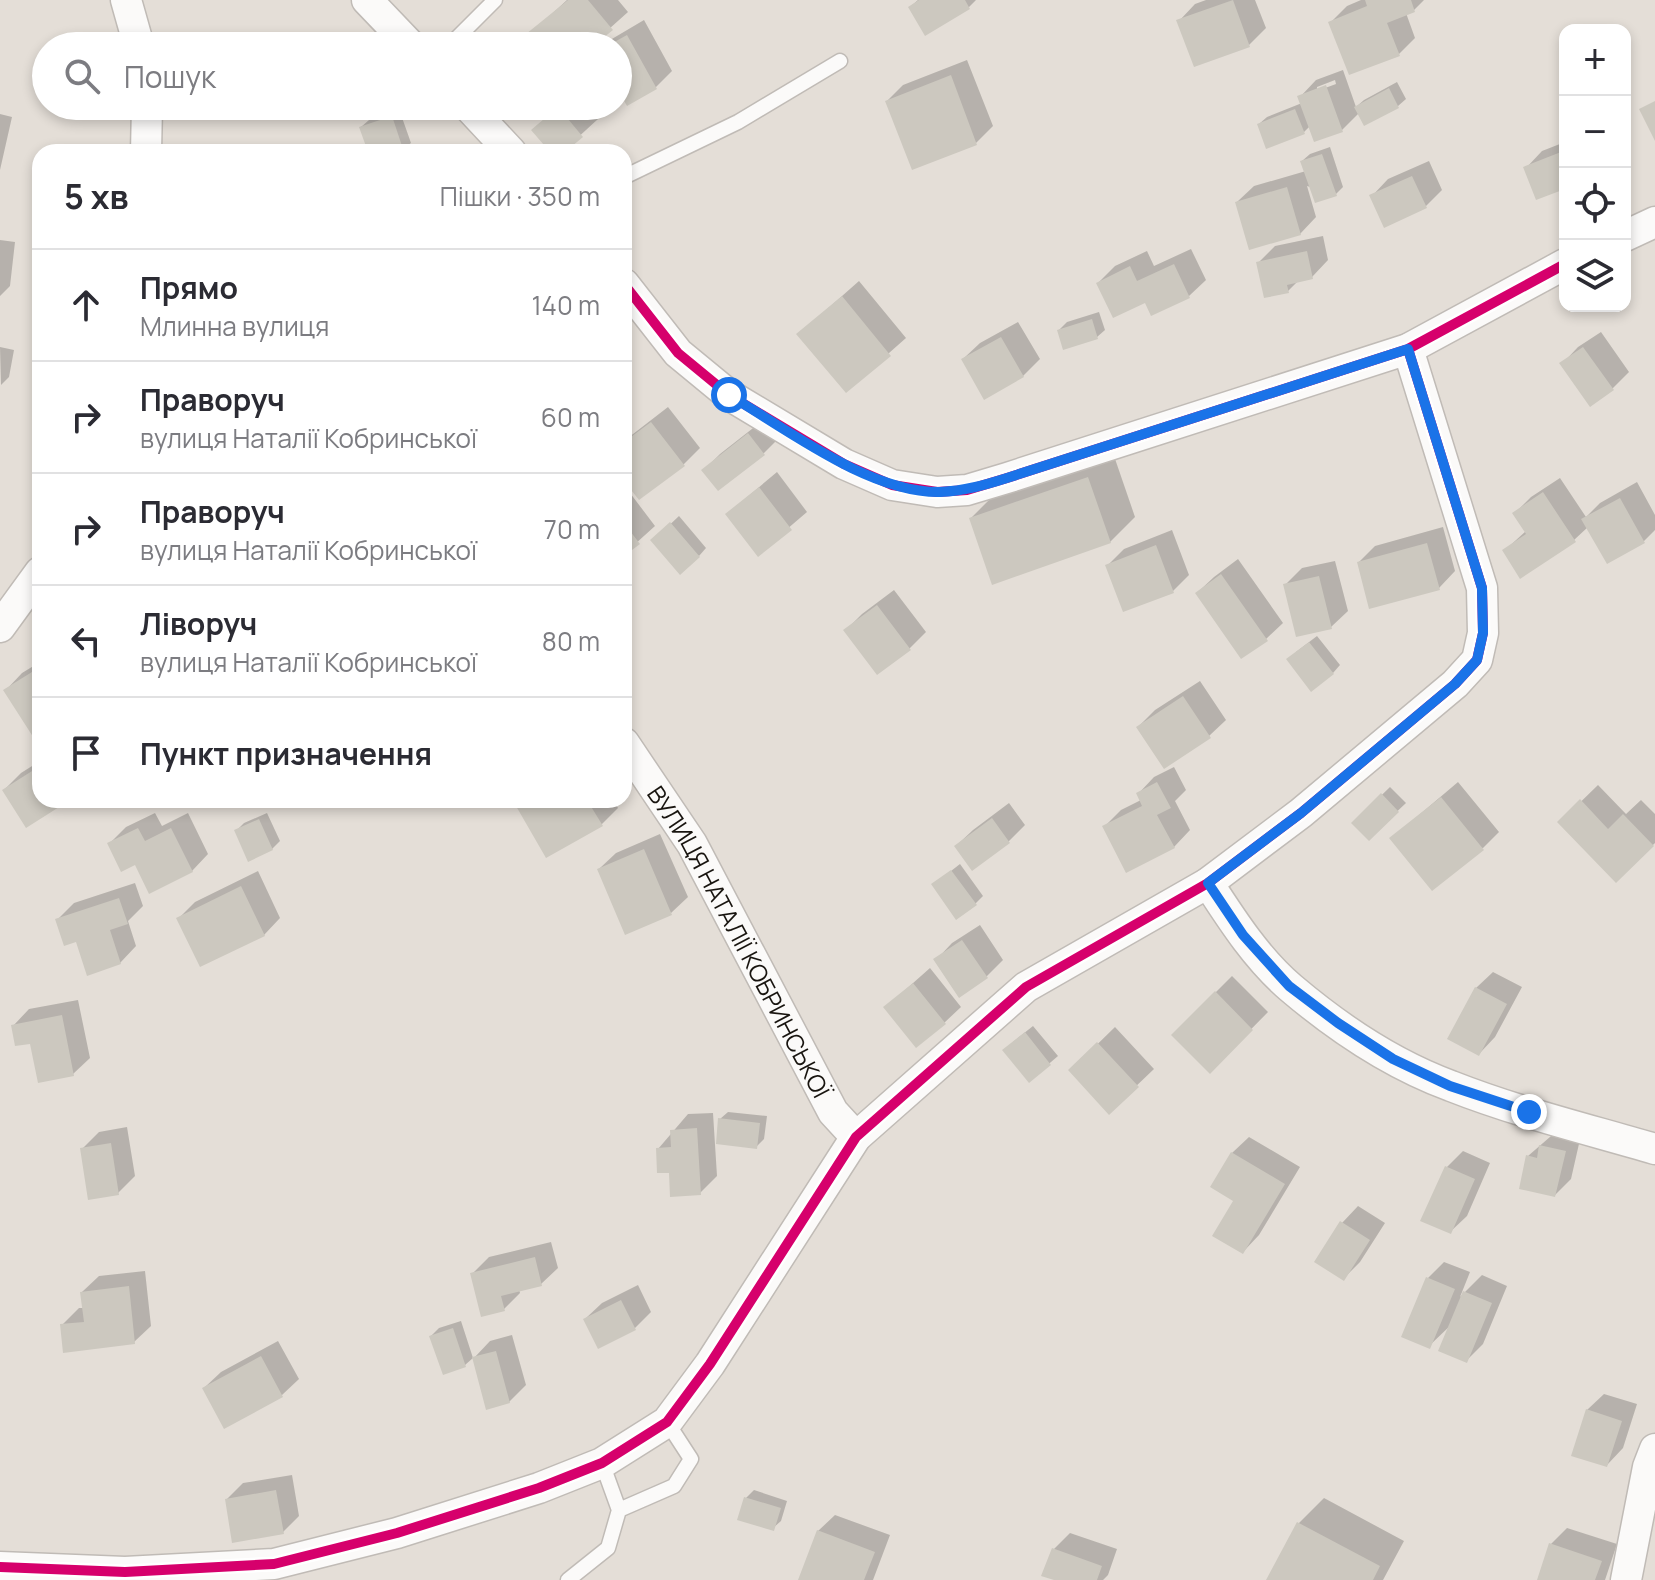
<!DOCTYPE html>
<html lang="uk">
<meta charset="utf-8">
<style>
:root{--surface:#fff;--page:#f2f2f3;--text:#2b2b33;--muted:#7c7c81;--line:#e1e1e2}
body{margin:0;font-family:Manrope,sans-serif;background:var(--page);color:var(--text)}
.controls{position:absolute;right:24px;top:24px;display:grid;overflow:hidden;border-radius:16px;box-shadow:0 4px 12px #0003}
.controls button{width:72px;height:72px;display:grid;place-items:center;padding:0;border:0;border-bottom:2px solid var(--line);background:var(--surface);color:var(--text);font:40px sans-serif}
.stop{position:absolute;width:24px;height:24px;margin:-18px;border:6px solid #1a73e8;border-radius:50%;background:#fff}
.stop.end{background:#1a73e8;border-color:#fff;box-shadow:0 2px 8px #0008}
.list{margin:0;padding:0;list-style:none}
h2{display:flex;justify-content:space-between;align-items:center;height:104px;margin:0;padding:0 32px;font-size:34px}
h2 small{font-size:26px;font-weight:400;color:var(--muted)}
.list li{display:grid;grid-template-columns:52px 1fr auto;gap:24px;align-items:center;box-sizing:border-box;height:112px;padding:0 32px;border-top:2px solid var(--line)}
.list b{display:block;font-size:30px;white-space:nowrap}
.list p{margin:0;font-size:26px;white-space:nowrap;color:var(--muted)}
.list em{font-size:26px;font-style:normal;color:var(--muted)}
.icon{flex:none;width:44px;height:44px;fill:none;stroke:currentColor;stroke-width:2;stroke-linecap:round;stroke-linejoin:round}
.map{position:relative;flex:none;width:1655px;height:1580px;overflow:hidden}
.search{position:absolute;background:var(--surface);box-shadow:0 4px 12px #0003;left:32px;top:32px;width:600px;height:88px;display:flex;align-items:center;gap:20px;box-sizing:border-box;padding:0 28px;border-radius:44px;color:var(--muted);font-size:30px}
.panel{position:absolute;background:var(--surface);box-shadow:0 4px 12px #0003;left:32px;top:144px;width:600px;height:664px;border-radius:24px}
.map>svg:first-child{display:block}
</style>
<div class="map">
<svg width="1655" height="1580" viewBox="0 0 1655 1580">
<rect width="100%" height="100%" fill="#e4ded7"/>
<path fill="#0003" fill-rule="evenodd" d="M567 0H618L628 12 590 46H538L529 35Z
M918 0H976L969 7H910Z
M1206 0H1255L1266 28 1249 45 1179 21 1195 4Z
M1361 0H1424L1414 10 1406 13 1415 38 1399 54 1331 22 1347 6Z
M644 20 672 71 655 88 618 86V46H600Z
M967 60 993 126 976 143 887 101 903 85Z
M1343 70 1356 107 1364 100 1397 82 1406 99 1398 106 1365 124 1359 113 1342 130 1310 126 1303 133 1259 124 1267 117 1302 103 1300 97 1316 80ZM1335 80 1336 84 1317 91V87Z
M559 106H587L598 119 562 152H553L550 114Z
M399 109 411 143 399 152H370L361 127 369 120Z
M0 114 12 117 0 170Z
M1565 142V187L1526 168 1542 151Z
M1330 147 1343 187 1335 195 1307 186 1316 217 1300 234 1237 202 1254 186 1306 171 1302 161 1310 154Z
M1429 161 1442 190 1426 206 1372 196 1388 179Z
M1323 236 1328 260 1312 277 1299 280 1288 291 1258 263 1275 246Z
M0 240 15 242 10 286 0 296Z
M1191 249 1206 280 1189 296 1146 301 1098 283 1115 266 1147 251 1154 266Z
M859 281 906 338 846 391 799 334Z
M1099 312 1105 330 1097 337 1059 330 1067 322Z
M1018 322 1040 359 1023 376 963 359 980 343Z
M1601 332 1629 372 1613 388 1591 404 1562 364 1578 347Z
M0 347 14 350 9 377 1 385Z
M668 407 700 448 683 465 624 477V441Z
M766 418 780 437 764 453 718 488 704 470 720 454Z
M1113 453 1135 517 1110 542 971 518 996 493Z
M777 472 807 512 758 554 727 514Z
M1560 478 1586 517 1600 503 1637 482 1655 515V530L1644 541 1607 562 1588 527 1574 540 1504 551 1526 531 1514 514 1531 497Z
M624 485 655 526 624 554Z
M679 516 706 548 699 556 661 533Z
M1443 527 1455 571 1439 588 1359 562 1375 546Z
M1172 530 1189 575 1173 591 1107 566 1124 549Z
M1238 559 1283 623 1266 639 1197 593 1214 577Z
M1335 561 1348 611 1331 627 1285 585 1302 568Z
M894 590 926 632 909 649 846 630 862 614Z
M1317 636 1340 665 1333 673 1296 652Z
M40 662V739L6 690 22 673Z
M1200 681 1226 720 1209 736 1138 727 1155 710Z
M40 761V800H66L27 826 4 790 21 773Z
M1174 767 1186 790 1175 801 1190 830 1174 847 1105 826 1121 810 1141 800 1138 794 1154 777Z
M1458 782 1499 832 1483 848 1392 838Z
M1598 785 1626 814 1641 800 1655 814V843L1616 880 1560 822Z
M1390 787 1406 803 1369 838 1353 823Z
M525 800H613L618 808 601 825 518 806Z
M1009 803 1025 825 1008 842 956 846 973 830Z
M155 813 162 826 188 813 208 854 192 871 136 862 109 844 126 827Z
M267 813 280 841 272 849 236 831 244 823Z
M660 834 688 897 671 913 599 869 616 853Z
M960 864 983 896 975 904 933 885Z
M258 871 280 918 264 935 179 918 195 902Z
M135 883 143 906 128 921 136 946 120 963 77 939 57 920 74 903Z
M980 925 1003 960 987 976 959 995 936 960 952 943Z
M930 968 961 1007 944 1023 886 1007Z
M1493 972 1522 987 1495 1037 1479 1054 1476 988Z
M1232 976 1268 1012 1210 1071 1173 1035Z
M78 1000 90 1058 73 1074 13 1026 29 1009Z
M1033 1026 1058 1056 1030 1080 1013 1042Z
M1115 1027 1154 1069 1109 1112 1071 1070Z
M728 1112 767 1116 764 1139 757 1146 720 1119Z
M713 1113 717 1176 700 1193 658 1149 688 1114Z
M127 1127 135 1176 118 1193 82 1149 99 1132Z
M1558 1130 1581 1135 1571 1179 1555 1195 1528 1156Z
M1249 1137 1300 1167 1259 1235 1243 1252 1232 1153Z
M1463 1151 1490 1163 1467 1216 1450 1232 1446 1168Z
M1358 1206 1385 1223 1360 1262 1344 1278 1342 1223Z
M551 1242 558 1268 541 1284 519 1289 520 1293 504 1309 472 1274 489 1257Z
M1444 1262 1470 1272 1460 1297 1482 1275 1507 1286 1483 1344 1467 1360 1452 1324 1429 1346 1428 1278Z
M145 1271 151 1326 134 1342 62 1325 79 1308H84L82 1292 99 1276Z
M638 1285 651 1312 635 1328 585 1319 602 1303Z
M461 1321 473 1358 465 1365 431 1336 439 1328Z
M512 1335 526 1385 509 1402 474 1358 490 1341Z
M278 1341 299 1379 282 1395 225 1426 204 1388 221 1372Z
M1604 1394 1637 1404 1623 1448 1607 1465 1587 1410Z
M292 1475 299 1516 283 1532 227 1499 243 1483Z
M754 1490 787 1501 781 1521 773 1528 746 1498Z
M1324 1498 1404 1541 1383 1580H1269L1299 1523Z
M835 1515 890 1535 873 1580H800L818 1531Z
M1567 1528 1617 1544 1605 1580H1539L1551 1544Z
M1070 1533 1117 1549 1108 1575 1103 1580H1059L1054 1549Z"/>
<path fill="#ccc8bf" d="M568 0H588L613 30 593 46H536L526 34Z
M919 0H965L970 9 925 36 908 7Z
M1233 0 1250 47 1194 67 1176 20Z
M1365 0H1411L1415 12 1387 23 1400 56 1349 75 1328 22 1367 6Z
M627 35 657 89 627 106 618 90V46H607Z
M951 75 977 145 912 170 885 101Z
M1326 85 1343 132 1314 142 1297 96Z
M1389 88 1399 108 1364 126 1354 107Z
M1655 101V141L1639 109Z
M558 107 583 137 565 152H550L531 130Z
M1295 109 1305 134 1266 149 1257 124Z
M392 116 404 152H368L359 127Z
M1561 152 1565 163V189L1536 200 1523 167Z
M1322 154 1337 196 1315 203 1300 161Z
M1412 176 1427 208 1384 228 1369 195Z
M1287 187 1301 235 1249 250 1235 202Z
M1307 251 1313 279 1287 285 1289 293 1264 298 1256 262Z
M1174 264 1190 298 1151 316 1145 303 1113 318 1096 283 1130 266 1137 281Z
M842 296 891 356 846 393 796 334Z
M1092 319 1098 339 1063 350 1057 330Z
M1001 337 1024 377 984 400 961 359Z
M1583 347 1614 390 1590 407 1559 363Z
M651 422 685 466 639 500 624 481V442Z
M748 433 765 455 718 491 701 470Z
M1088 477 1111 543 992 585 969 518Z
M759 487 792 530 758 557 725 514Z
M1543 492 1576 542 1520 579 1502 550 1526 534 1512 513Z
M1620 498 1645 543 1607 564 1581 519Z
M670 522 700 557 680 575 650 540Z
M624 523 640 544 624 556Z
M1427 543 1440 590 1369 609 1357 562Z
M1156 545 1174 593 1123 612 1105 565Z
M1221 574 1268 641 1241 659 1195 593Z
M1319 576 1332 629 1296 637 1283 584Z
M877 605 911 650 877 675 843 630Z
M1309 642 1334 674 1311 692 1286 659Z
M40 667V742L37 743 3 690Z
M1183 696 1211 738 1164 769 1136 727Z
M40 766V800H65L67 802 26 828 2 790Z
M1157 782 1171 808 1157 815 1175 848 1126 873 1102 826 1142 806 1136 793Z
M1381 793 1399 812 1369 841 1351 823Z
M1441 797 1484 850 1432 891 1389 838Z
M1580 799 1608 829 1623 814 1654 846 1616 883 1557 822Z
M526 800H587L603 826 546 858 516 806Z
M992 818 1010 843 972 871 954 846Z
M259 819 273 850 248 862 234 830Z
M138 828 145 841 171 828 193 872 149 894 135 865 121 872 107 843Z
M644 849 672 915 625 935 597 869Z
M951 870 977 905 956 920 931 884Z
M241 886 265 936 200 967 176 918Z
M119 898 128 924 110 930 121 964 87 976 76 942 64 946 55 919Z
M962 940 988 978 959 998 933 959Z
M913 983 946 1024 916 1048 883 1007Z
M1475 987 1507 1004 1479 1056 1447 1039Z
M1215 991 1253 1030 1210 1074 1171 1035Z
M62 1015 74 1076 38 1083 30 1044 15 1046 11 1025Z
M1025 1032 1051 1065 1029 1083 1002 1050Z
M1097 1042 1139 1087 1109 1115 1068 1070Z
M718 1118 760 1123 757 1149 716 1144Z
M697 1128 701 1195 670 1197 669 1173H657L656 1148 671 1147 670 1130Z
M111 1143 119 1195 88 1200 80 1148Z
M1539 1145 1566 1151 1555 1197 1519 1189 1526 1155 1537 1158Z
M1231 1152 1285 1184 1243 1254 1212 1236 1233 1201 1210 1187Z
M1445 1166 1475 1179 1451 1234 1420 1221Z
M1340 1221 1370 1240 1344 1281 1314 1262Z
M535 1257 542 1286 501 1296 505 1311 481 1317 470 1273Z
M1426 1277 1455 1289 1430 1349 1401 1337Z
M129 1286 135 1344 63 1353 60 1324 84 1322 80 1292Z
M1463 1291 1492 1303 1467 1363 1438 1351Z
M621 1300 636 1330 598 1349 583 1319Z
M453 1328 466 1367 443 1375 429 1336Z
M496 1351 510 1403 486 1410 472 1357Z
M261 1356 283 1397 224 1429 202 1388Z
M1586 1409 1622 1421 1607 1467 1571 1456Z
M276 1490 284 1534 232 1543 225 1499Z
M744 1497 781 1508 774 1531 737 1520Z
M1297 1522 1380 1566 1373 1580H1266Z
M817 1530 875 1552 864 1580H798Z
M1549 1543 1602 1561 1595 1580H1537Z
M1052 1548 1102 1566 1097 1580H1054L1041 1576Z"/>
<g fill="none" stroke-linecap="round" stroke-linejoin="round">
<defs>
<path id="lane" d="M449 46 495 0
M624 177 738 122 840 61
M602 1463 619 1510 674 1486 691 1459 667 1422
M568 1580 608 1548 619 1510"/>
<g id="street">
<path d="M126 0 139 46"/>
<path d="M367 0 411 46"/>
<path d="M468 106 511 152"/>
<path d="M146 152 147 106"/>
<path d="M1625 236 1655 222"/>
<path d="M624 284 678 353 729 395 844 464 892 485 937 492 967 490 1007 478 1408 349 1565 264"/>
<path d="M0 627 40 572"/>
<path id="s1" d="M624 743 692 844 833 1112 856 1137"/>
<path d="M1208 883C1232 920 1257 959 1291 988 1337 1027 1394 1065 1451 1086 1517 1112 1587 1129 1655 1149"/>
<path d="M0 1567 125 1572 274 1564 397 1533 539 1488 602 1463 667 1422 710 1364 856 1137 1026 987 1208 883 1301 813 1455 684 1477 660 1483 633 1482 588 1408 349"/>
<path d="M1626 1580 1648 1467 1655 1449"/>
</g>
</defs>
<use href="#lane" stroke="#c0bbb6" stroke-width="17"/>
<use href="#street" stroke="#c0bbb6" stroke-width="33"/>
<use href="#lane" stroke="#fbfaf9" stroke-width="14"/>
<use href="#street" stroke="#fbfaf9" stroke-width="30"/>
<defs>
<path id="cycleway" d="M624 284 678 353 729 395 844 464 892 485 937 492 967 490 1007 478 1408 349 1565 264
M0 1567 125 1572 274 1564 397 1533 539 1488 602 1463 667 1422 710 1364 856 1137 1026 987 1208 883 1301 813 1455 684 1477 660 1483 633 1482 588 1408 349"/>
</defs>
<use href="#cycleway" stroke="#fff" stroke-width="15"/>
<use href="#cycleway" stroke="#d6006c" stroke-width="10"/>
</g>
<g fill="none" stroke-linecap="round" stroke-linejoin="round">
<path stroke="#1a73e8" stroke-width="10" d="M729 395C788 430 870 493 940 492 964 491 985 485 1007 478L1408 349 1482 588 1483 633 1477 660 1455 684 1301 813 1208 883 1243 935 1289 986 1338 1023 1393 1059 1450 1086 1529 1112"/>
</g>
<g text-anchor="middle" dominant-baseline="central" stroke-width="6" stroke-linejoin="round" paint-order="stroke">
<g font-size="24" fill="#18140f" stroke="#fff">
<text stroke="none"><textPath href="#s1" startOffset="230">ВУЛИЦЯ НАТАЛІЇ КОБРИНСЬКОЇ</textPath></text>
</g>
</g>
</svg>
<div class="controls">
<button>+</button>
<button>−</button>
<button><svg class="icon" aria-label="locate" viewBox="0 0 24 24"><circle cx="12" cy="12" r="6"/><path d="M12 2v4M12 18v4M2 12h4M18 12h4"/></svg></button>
<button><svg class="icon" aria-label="layers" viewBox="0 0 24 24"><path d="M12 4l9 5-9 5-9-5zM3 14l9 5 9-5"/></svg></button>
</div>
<div class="stop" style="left:729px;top:395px"></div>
<div class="stop end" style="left:1529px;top:1112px"></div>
<div class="search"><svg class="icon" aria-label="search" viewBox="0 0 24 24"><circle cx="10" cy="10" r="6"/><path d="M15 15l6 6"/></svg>Пошук</div>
<section class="panel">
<h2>5 хв<small>Пішки · 350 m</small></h2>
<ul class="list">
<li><svg class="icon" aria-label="ahead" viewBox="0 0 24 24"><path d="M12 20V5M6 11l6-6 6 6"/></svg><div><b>Прямо</b><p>Млинна вулиця</p></div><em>140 m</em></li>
<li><svg class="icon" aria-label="right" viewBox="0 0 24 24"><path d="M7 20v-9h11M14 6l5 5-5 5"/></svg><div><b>Праворуч</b><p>вулиця Наталії Кобринської</p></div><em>60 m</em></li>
<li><svg class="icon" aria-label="right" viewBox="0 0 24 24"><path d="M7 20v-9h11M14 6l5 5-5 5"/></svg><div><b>Праворуч</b><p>вулиця Наталії Кобринської</p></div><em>70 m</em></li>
<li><svg class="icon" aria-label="left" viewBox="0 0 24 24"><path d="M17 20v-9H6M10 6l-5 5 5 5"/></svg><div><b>Ліворуч</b><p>вулиця Наталії Кобринської</p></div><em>80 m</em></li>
<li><svg class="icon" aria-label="arrive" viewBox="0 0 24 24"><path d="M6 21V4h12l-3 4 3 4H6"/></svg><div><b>Пункт призначення</b></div></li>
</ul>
</section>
</div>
